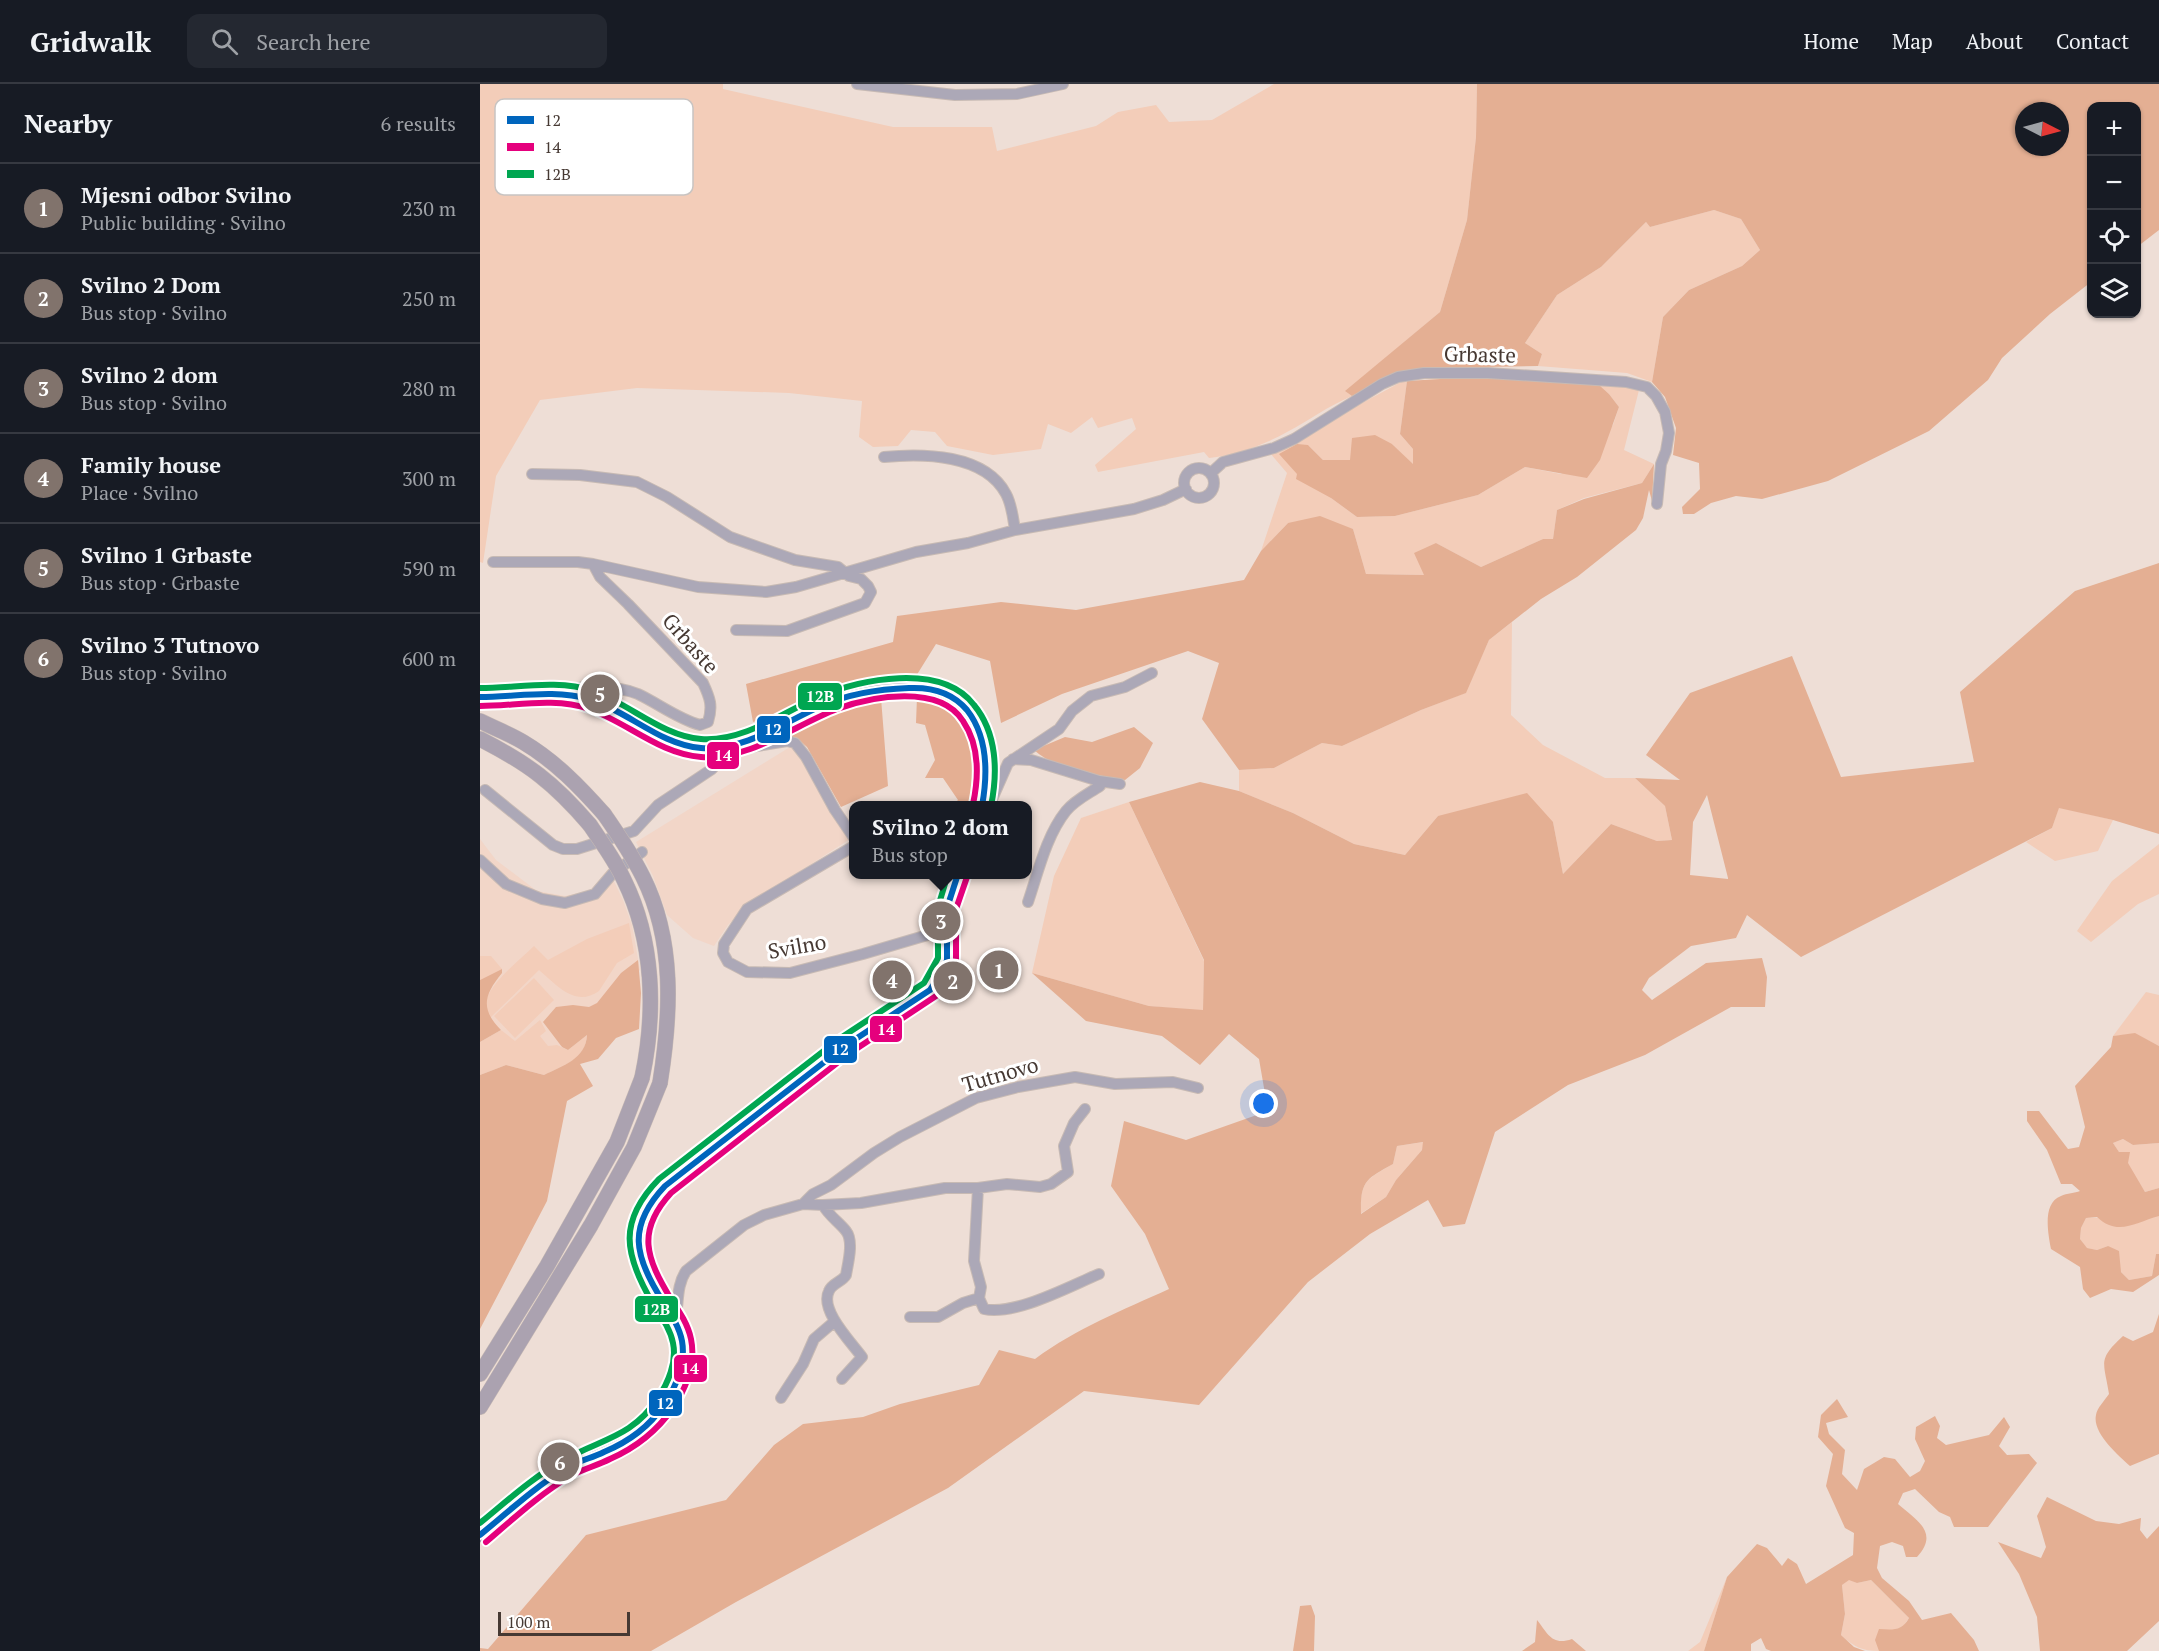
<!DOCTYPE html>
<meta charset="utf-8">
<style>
:root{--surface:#171b24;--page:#242831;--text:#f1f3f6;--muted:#9ea1a6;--line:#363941;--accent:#81736c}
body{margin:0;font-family:"PT Serif",serif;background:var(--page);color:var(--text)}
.controls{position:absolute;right:18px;top:18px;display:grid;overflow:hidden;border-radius:12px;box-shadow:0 2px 4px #0004}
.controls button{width:54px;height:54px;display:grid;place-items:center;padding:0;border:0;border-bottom:2px solid var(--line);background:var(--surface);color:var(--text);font:30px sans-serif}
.compass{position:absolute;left:1535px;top:18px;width:54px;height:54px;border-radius:50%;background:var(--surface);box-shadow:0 2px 4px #0004;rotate:96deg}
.scale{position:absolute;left:18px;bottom:15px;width:132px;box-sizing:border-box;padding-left:6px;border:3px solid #463933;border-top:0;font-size:16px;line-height:21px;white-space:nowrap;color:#463933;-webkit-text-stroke:4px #fff;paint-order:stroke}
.you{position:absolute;left:784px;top:1020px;width:21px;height:21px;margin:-15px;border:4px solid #fff;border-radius:50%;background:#1a73e8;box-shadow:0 0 0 9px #1a73e833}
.badge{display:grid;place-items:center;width:39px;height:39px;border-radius:50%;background:var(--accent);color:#fff;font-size:20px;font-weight:700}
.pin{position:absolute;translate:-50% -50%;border:3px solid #fff;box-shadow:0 2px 6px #0006}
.popup{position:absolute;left:369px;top:717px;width:183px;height:78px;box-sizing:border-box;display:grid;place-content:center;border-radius:12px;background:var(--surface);filter:drop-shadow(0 2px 4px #0005);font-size:20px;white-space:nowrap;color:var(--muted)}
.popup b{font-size:22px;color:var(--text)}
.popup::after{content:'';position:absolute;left:50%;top:100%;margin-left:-12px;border:12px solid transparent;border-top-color:var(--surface)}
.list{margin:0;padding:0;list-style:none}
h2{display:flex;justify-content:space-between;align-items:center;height:78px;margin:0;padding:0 24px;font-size:26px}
h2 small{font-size:20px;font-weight:400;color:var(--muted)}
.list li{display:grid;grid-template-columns:39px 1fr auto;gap:18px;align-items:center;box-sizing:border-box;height:90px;padding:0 24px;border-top:2px solid var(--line)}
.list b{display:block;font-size:22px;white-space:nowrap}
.list p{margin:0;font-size:20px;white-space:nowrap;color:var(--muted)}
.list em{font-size:20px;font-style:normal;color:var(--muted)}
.icon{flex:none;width:33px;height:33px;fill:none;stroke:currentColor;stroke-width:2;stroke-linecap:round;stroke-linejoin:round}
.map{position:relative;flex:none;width:1679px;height:1567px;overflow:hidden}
header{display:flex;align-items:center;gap:36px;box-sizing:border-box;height:84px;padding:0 30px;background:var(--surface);border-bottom:2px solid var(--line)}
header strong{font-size:28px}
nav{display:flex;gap:33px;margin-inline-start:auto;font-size:21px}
.search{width:420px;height:54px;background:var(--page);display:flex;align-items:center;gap:15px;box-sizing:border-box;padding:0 21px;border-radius:12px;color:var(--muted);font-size:22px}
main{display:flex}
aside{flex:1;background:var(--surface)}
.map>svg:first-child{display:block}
</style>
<header>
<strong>Gridwalk</strong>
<div class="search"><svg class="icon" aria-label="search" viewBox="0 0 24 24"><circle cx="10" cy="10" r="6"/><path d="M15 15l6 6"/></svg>Search here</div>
<nav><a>Home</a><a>Map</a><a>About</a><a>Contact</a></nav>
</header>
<main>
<aside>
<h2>Nearby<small>6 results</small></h2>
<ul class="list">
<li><span class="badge">1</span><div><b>Mjesni odbor Svilno</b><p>Public building · Svilno</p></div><em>230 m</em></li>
<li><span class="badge">2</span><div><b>Svilno 2 Dom</b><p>Bus stop · Svilno</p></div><em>250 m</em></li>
<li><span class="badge">3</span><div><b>Svilno 2 dom</b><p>Bus stop · Svilno</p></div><em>280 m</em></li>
<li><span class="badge">4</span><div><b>Family house</b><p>Place · Svilno</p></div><em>300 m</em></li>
<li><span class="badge">5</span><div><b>Svilno 1 Grbaste</b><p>Bus stop · Grbaste</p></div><em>590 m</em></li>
<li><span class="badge">6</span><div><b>Svilno 3 Tutnovo</b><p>Bus stop · Svilno</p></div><em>600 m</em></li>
</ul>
</aside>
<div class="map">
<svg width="1679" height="1567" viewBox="0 0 1679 1567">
<rect width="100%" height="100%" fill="#eeded6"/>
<path fill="#f2d6c8" d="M310 663 317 669 370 755 269 820 248 841 234 862 213 854 187 831 173 792 156 758Z
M0 755 16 776 57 807 85 812 111 806 128 785 143 816 152 841 160 886 73 970 31 960 21 946 0 927Z"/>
<path fill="#f3cdb9" d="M0 0H243V5L413 43H512L517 67 616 42 638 28 676 21 689 38 732 36 794 0H997L996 53 987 136 960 228 866 307 872 312C848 322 830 336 807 348 784 361 755 371 729 374L724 368 618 388 615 381 656 345 652 334 618 344 612 333 591 349 568 340 561 365 513 371 467 362 455 348 431 346 418 362 393 363 379 353 382 317 309 309 157 304 60 316 16 392 3 479 0 478Z
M1234 126 1261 135 1280 166 1262 182 1209 206 1183 233 1172 298 1147 289 1058 282 1062 270 1045 259 1077 211 1121 183 1166 138 1170 143Z
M927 297 920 350 933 365V381L912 360 870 376H843L828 361 851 414 877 433 915 432 998 411 1045 383 1081 390 1133 341 1139 323 1129 310 1118 300 1148 302 1159 306 1144 366 1174 380 1162 399 1104 414 1077 426 1073 455H1063L1001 483 956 459 945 491 886 490 873 445 808 439 781 467 807 389 790 369 921 298Z
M1032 538 1031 631 1063 661 1125 694H1155L1185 722 1192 756 1177 757 1131 740 1083 790 1073 738 958 732 925 771 874 760 813 729 759 707V686L794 684 842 659 862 662 941 626 985 609 1009 556Z
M649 718 724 877 723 927 669 922 552 889 574 792 601 734Z
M1579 723 1633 736 1618 767 1575 777 1546 758 1572 744Z
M1679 760V810L1658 820 1611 858 1597 847 1632 797Z
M149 839 154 869 137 879 119 907C95 924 77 901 59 886L9 935C8 930 6 925 6 920 6 902 41 875 54 862L68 876 107 855Z
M0 872H11L22 885 0 896Z
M54 894 74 916 35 954 14 932Z
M1666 908 1679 911V962L1655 950 1633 952Z
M60 936 66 947 60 952 68 962 77 961 88 966 107 951C106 975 83 982 64 991L26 981 0 991V958L21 946 35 957Z
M1643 1055 1653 1061 1679 1059V1104L1665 1108 1633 1059Z
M944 1058 942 1066 916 1096 906 1113 880 1130C881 1097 885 1096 913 1080L917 1062Z
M1679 1132V1170H1676L1672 1192 1649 1196 1641 1188 1628 1162 1617 1166 1606 1164 1600 1155 1601 1144 1606 1134Z
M1247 1493 1224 1567H1208L1220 1558Z
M1369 1495 1377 1499 1391 1496 1429 1534 1424 1541 1416 1546 1399 1567C1382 1567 1374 1563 1361 1551L1365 1530 1362 1501Z"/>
<path fill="#e4af93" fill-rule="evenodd" d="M997 0H1679V146L1657 163 1656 22H1612L1611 198 1570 230 1522 274 1508 296 1449 347 1348 397 1282 415 1256 412 1231 419 1214 430H1203L1202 423 1220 405 1219 379 1193 371 1196 344 1185 313 1172 298 1183 233 1209 206 1262 182 1280 166 1261 135 1234 126 1170 143 1166 138 1121 183 1077 211 1045 259 1062 270 1058 282 948 284 916 289 872 312 865 307 960 228 987 136 996 53ZM1544 27H1580V63H1544Z
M993 293 1118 300 1129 310 1139 323 1120 376 1107 394 1045 383 998 411 915 432 877 433 851 414 816 395 817 390 799 370 817 360 828 361 843 376H870L872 354 895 351 912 360 933 380V365L920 350 927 297Z
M1174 380 1172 417 1169 406 1163 434 1156 446 1097 493 1061 515 1009 556 986 609 941 626 862 662 842 659 794 684 759 686 722 635 739 579 708 567 582 610 521 639 510 577 456 560 433 597 383 601 273 638 266 600 413 558 417 532 521 518 596 526 764 496 781 467 808 439 840 432 873 445 886 490 944 491 934 469 956 459 1001 483 1063 455H1073L1077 426 1104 415 1162 399Z
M1679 479V750L1633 736 1579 724 1572 744 1321 873 1267 831 1256 854 1211 862 1169 894 1162 906 1172 916 1226 879 1282 874 1287 893 1285 923H1251L1165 971 1088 1001 1015 1048 985 1140 963 1143 948 1116 890 1150 828 1198 719 1321 604 1307 468 1404 256 1518 171 1567H0V1564L8 1565 106 1451 246 1416 294 1361 323 1340 383 1333 420 1320 499 1301 519 1266 555 1275C597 1244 643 1226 689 1205L665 1150 631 1102 644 1037 706 1056 788 1027 779 975 749 950 720 981 682 952 606 937 552 889 669 922 723 926 724 876 649 718 720 698 759 707 813 729 874 760 925 771 958 732 1047 709 1073 738 1083 790 1131 740 1177 757 1192 756 1185 722 1155 694 1200 696 1166 671 1210 609 1312 572 1361 693 1494 678 1480 608 1595 507ZM1227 711 1248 794V795L1210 791 1213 738ZM943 1058 942 1066 916 1096 906 1113 881 1130C880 1097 886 1095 913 1080L917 1062Z
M437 613 466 621 491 646 499 684 493 721H473L478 716 463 694H445L455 676 445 641 436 639Z
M401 614 408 702 361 723 327 663 317 654 305 651C333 631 368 620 401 614Z
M654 643 673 659 660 684 645 696C614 690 578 687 554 666L585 653 612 658Z
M158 876 161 909 159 945 136 954 118 975 100 980 113 1002 87 1017 67 1117 0 1245V991L26 981 64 991C82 982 106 975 107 951L88 966 82 963 63 938 76 923 93 921 109 923 117 919 141 889Z
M22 885V889C4 911 0 925 21 946L0 958V896Z
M1655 949 1679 962V1059L1653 1061 1643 1055 1633 1059 1639 1068H1650L1648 1079 1665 1108 1679 1104V1132C1656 1138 1638 1153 1617 1133L1606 1134 1601 1144 1600 1155 1607 1164 1617 1166 1628 1162 1639 1167 1641 1188 1649 1196 1672 1192 1676 1170H1679V1191L1653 1208 1631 1205 1610 1214 1603 1205 1600 1183 1571 1165C1568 1149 1562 1119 1581 1112 1587 1109 1595 1109 1600 1107L1592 1100H1581L1567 1066 1547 1037V1027H1559L1588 1065 1599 1063 1605 1043 1595 1002 1631 963 1633 952Z
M1679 1230V1370L1650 1382C1638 1371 1612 1349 1616 1331 1617 1324 1625 1316 1629 1310 1624 1278 1617 1276 1643 1252L1653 1257 1673 1248Z
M1357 1315 1368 1333 1346 1339 1349 1350 1365 1366 1362 1390 1377 1406 1384 1385 1404 1373 1415 1375 1430 1393 1440 1387 1445 1377 1435 1355 1436 1343 1455 1332 1460 1342 1457 1354 1466 1361 1509 1351 1524 1333 1530 1343 1519 1362 1527 1371 1549 1370 1557 1379 1508 1443H1474L1470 1433 1459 1428 1435 1405 1423 1409 1418 1420C1436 1436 1460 1448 1437 1473H1426L1423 1462 1412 1458 1400 1462 1397 1484 1402 1494 1429 1517 1442 1536 1471 1529 1494 1556 1499 1567H1399L1395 1556 1399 1545C1413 1546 1422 1547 1429 1534L1391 1496 1377 1499 1369 1496 1362 1501 1365 1530 1361 1551 1374 1563 1385 1567H1291L1286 1565 1281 1554 1271 1560V1567H1224L1247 1493 1277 1460 1287 1464 1302 1482 1308 1474 1317 1480 1326 1500 1373 1471 1374 1449 1365 1444 1346 1402 1353 1370 1338 1353 1341 1331Z
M1567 1413 1616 1437 1639 1440 1661 1434 1660 1446 1667 1455 1679 1442V1537L1647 1567H1560L1557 1533 1539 1490 1518 1458 1561 1474 1566 1463 1557 1432Z
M831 1521 835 1532 834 1567H813L820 1522Z
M1057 1536C1068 1550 1072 1562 1092 1555L1106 1567H1042L1055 1558Z"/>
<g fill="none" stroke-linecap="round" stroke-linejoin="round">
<defs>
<path id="minor" d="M377 0 475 11 537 10 583 0
M404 373C443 369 505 370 526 410 532 421 533 434 535 446
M704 399a15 15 0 1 1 30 0a15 15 0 1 1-30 0Z
M731 389 743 378 794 364 814 355 902 300 918 293 944 289H1008L1146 298 1167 303 1176 312 1185 328 1189 349 1186 367 1181 380 1177 420
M52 390 100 391 157 398 187 413 250 453 315 476 358 483 369 492 381 495 388 502 391 508 385 519 307 547 256 546
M13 478H98L113 480
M86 611C98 602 107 602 121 603 134 604 146 605 158 610 179 620 198 635 220 641L228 638C233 622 230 614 223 599L148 520 120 493 113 480 218 503 286 508 316 503 436 468 488 459 535 446 654 425 683 416 706 405
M262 658 265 662 271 663 307 657 315 659 326 673 355 726 374 754
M533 675 551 676 619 697 620 702C608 710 595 716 586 727 566 752 558 789 548 818
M619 697 640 700
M5 706 73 761 83 765H97L154 747 178 721 232 685 237 679 241 664
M509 722 528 679 579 645 592 627 611 612 645 603 672 589
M374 762 267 825 244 860 243 869 248 878 267 888 310 889 383 870 468 845
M0 776 26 800 62 815 85 819 115 810 133 789 162 768
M498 1104 494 1177 501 1203 499 1214 504 1225C535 1232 590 1202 619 1190
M323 1120 343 1121 381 1119 465 1104H498L527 1100 560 1103 571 1100 588 1088 584 1062 594 1039 605 1025
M343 1121C349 1132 359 1138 366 1147 374 1157 368 1179 366 1191 362 1198 352 1199 349 1207 339 1226 372 1259 382 1273L362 1295
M430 1233H458L483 1219 499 1214
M195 1238C199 1219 196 1202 206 1187L264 1141 284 1131 323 1120 333 1110 351 1101 394 1069 420 1053 496 1014 538 1003 595 993 635 1000 693 998 718 1004
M301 1314 323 1280 334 1255 355 1237"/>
<path id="major" d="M0 613C36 614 73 605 108 615 148 627 178 659 220 664 262 669 316 630 356 616 379 609 403 605 427 604 454 603 474 607 490 630 508 656 509 692 502 722
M0 1451C28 1428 56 1404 87 1384 103 1375 121 1371 137 1362 159 1351 177 1334 189 1313 197 1298 204 1282 203 1265 202 1245 189 1229 179 1212 155 1169 146 1138 185 1102L365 962 450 906 464 885 467 876 468 850 467 824 478 790"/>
<path id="highway" d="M0 637C14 644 30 650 43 658 75 677 100 703 124 730
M0 655C49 680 74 699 110 741
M0 1290 67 1182 137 1058 162 994
M0 1323 111 1141 154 1063 180 999"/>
</defs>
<use href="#minor" stroke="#c7bab4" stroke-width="12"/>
<use href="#major" stroke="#c7bab4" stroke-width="15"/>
<use href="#highway" stroke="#c7bab4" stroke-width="16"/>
<use href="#minor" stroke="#aca8b7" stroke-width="10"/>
<use href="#major" stroke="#a69eaf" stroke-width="14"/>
<use href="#highway" stroke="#aba2b0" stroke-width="15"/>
<defs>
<path id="highway-bridge" d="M124 730C138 750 152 771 163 793 195 857 191 930 180 999
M110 741C122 759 135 776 144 796 174 857 176 928 162 994"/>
</defs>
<use href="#highway-bridge" stroke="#c7bab4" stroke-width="16" stroke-linecap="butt"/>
<use href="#highway-bridge" stroke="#aba2b0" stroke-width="15"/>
<defs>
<path id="bus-1" d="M0 613C36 613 74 605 109 615 148 627 180 661 221 664 264 667 303 639 341 622 368 610 399 605 429 604 451 603 472 608 487 626 508 653 508 689 502 722
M0 1451C28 1428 55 1403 86 1384 98 1377 112 1374 124 1368 148 1358 169 1343 184 1321 196 1303 206 1279 202 1257 199 1242 190 1229 182 1216 154 1172 147 1142 185 1102L365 962 450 906 464 885 467 876V824L478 790"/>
<path id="bus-2" d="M0 622C35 622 74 613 109 625 147 638 179 670 221 673 270 676 313 642 357 625 392 612 460 600 483 637 500 662 499 692 493 720
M6 1458C33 1435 61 1409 92 1391 104 1385 118 1381 130 1375 155 1364 177 1347 193 1324 206 1304 216 1279 211 1255 208 1240 199 1227 191 1215 166 1174 156 1147 191 1109L370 969 456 912 472 889 476 878V825L487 793"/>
<path id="bus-3" d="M0 604C37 604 77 595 113 607 150 620 182 652 221 655 262 658 301 630 336 614 380 595 461 578 494 621 517 649 518 688 511 722
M0 1439C27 1417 53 1393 84 1376 120 1355 152 1354 178 1314 188 1299 197 1278 193 1259 190 1244 180 1231 172 1218 144 1170 138 1137 179 1095L359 955 444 899 458 874V823L468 790"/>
</defs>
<use href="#bus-1" stroke="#fff" stroke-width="10"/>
<use href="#bus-2" stroke="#fff" stroke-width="10"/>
<use href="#bus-3" stroke="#fff" stroke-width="10"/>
<use href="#bus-1" stroke="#0065bd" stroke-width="6"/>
<use href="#bus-2" stroke="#e5007d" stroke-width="6"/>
<use href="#bus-3" stroke="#00a651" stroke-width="6"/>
</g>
<g text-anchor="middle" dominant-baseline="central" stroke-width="6" stroke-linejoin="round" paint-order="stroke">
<g font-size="21" fill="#463933" stroke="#fff">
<text transform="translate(1000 270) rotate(1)">Grbaste</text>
<text transform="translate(211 559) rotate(48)">Grbaste</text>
<text transform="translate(317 862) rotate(-10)">Svilno</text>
<text transform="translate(520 990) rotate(-16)">Tutnovo</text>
</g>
</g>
<rect x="15" y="15" width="198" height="96" rx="9" fill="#fff" stroke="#c8c4c2" stroke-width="1.5"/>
<rect x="27" y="32" width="27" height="8" fill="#0065bd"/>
<rect x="27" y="59" width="27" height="8" fill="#e5007d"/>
<rect x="27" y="86" width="27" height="8" fill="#00a651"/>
<g font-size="16" fill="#463933">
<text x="64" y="42">12</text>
<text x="64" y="69">14</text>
<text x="64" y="96">12B</text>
</g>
<g stroke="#fff" stroke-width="2">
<rect x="317" y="598" width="46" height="29" rx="6" fill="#00a651"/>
<rect x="276" y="631" width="35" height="29" rx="6" fill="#0065bd"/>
<rect x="226" y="657" width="34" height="29" rx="6" fill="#e5007d"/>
<rect x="389" y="931" width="34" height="28" rx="6" fill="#e5007d"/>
<rect x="343" y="951" width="35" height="29" rx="6" fill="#0065bd"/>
<rect x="154" y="1211" width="45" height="28" rx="6" fill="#00a651"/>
<rect x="193" y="1270" width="35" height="29" rx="6" fill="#e5007d"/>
<rect x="168" y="1305" width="35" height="28" rx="6" fill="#0065bd"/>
</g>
<g font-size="16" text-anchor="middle" font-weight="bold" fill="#fff">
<text x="340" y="618">12B</text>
<text x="293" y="651">12</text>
<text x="243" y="677">14</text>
<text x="406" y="951">14</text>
<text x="360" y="971">12</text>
<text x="176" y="1231">12B</text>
<text x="210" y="1290">14</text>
<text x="185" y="1325">12</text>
</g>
</svg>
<div class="controls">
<button>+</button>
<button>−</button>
<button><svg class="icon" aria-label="locate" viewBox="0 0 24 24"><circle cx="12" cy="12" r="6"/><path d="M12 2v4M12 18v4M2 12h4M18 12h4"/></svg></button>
<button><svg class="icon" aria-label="layers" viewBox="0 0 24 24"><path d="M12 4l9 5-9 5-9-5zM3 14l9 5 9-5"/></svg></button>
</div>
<svg class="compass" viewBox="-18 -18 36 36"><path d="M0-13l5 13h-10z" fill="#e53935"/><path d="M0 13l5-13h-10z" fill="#9ea1a6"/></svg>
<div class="scale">100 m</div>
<div class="you"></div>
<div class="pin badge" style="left:519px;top:886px">1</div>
<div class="pin badge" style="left:473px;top:897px">2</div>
<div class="pin badge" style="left:461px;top:837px">3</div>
<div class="popup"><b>Svilno 2 dom</b>Bus stop</div>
<div class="pin badge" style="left:412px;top:896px">4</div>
<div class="pin badge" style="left:120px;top:610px">5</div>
<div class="pin badge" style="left:80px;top:1378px">6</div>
</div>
</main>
